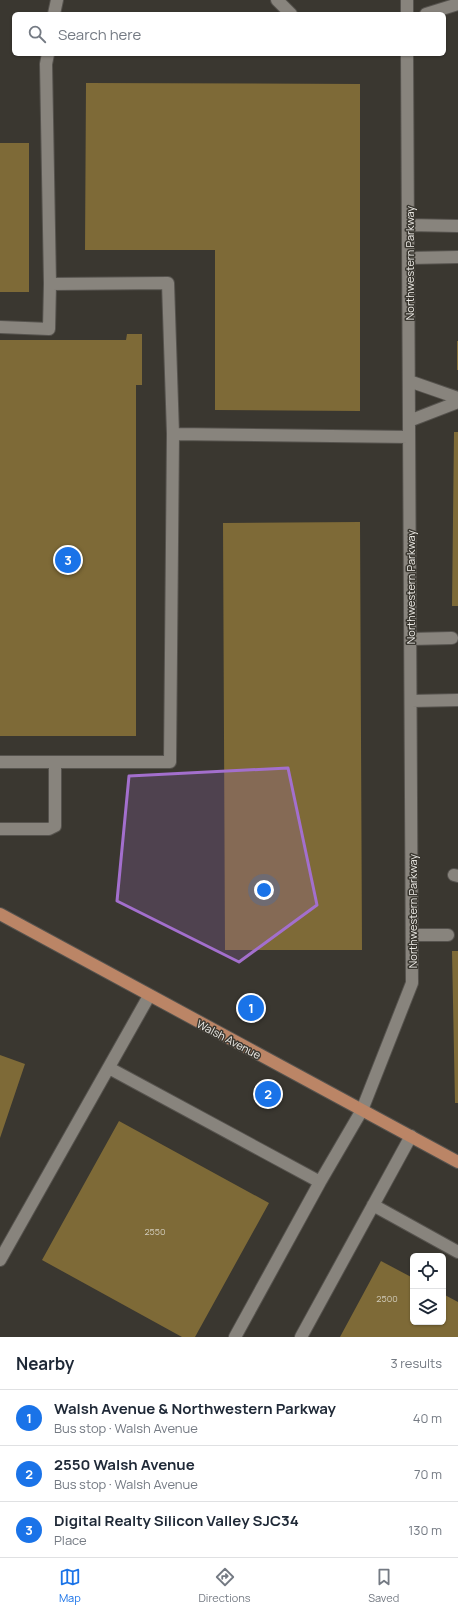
<!DOCTYPE html>
<meta charset="utf-8">
<style>
:root{--surface:#fff;--page:#f6f6f7;--text:#1f2937;--muted:#747a83;--line:#e0e1e3;--accent:#1a73e8}
body{margin:0;font-family:Manrope,sans-serif;background:var(--page);color:var(--text)}
.controls{position:absolute;right:12px;bottom:12px;display:grid;overflow:hidden;border-radius:6px;box-shadow:0 1px 3px #0004}
.controls button{width:36px;height:36px;display:grid;place-items:center;padding:0;border:0;border-bottom:1px solid var(--line);background:var(--surface);color:var(--text);font:20px sans-serif}
.you{position:absolute;left:264px;top:890px;width:14px;height:14px;margin:-10px;border:3px solid #fff;border-radius:50%;background:#1a73e8;box-shadow:0 0 0 6px #1a73e833}
.badge{display:grid;place-items:center;width:26px;height:26px;border-radius:50%;background:var(--accent);color:#fff;font-size:13px;font-weight:700}
.pin{position:absolute;translate:-50% -50%;border:2px solid #fff;box-shadow:0 1px 4px #0006}
.list{margin:0;padding:0;list-style:none}
h2{display:flex;justify-content:space-between;align-items:center;height:52px;margin:0;padding:0 16px;font-size:17px}
h2 small{font-size:13px;font-weight:400;color:var(--muted)}
.list li{display:grid;grid-template-columns:26px 1fr auto;gap:12px;align-items:center;box-sizing:border-box;height:56px;padding:0 16px;border-top:1px solid var(--line)}
.list b{display:block;font-size:15px;white-space:nowrap}
.list p{margin:0;font-size:13px;white-space:nowrap;color:var(--muted)}
.list em{font-size:13px;font-style:normal;color:var(--muted)}
.icon{flex:none;width:22px;height:22px;fill:none;stroke:currentColor;stroke-width:2;stroke-linecap:round;stroke-linejoin:round}
.map{position:relative;flex:none;width:458px;height:1337px;overflow:hidden}
.search{position:absolute;background:var(--surface);box-shadow:0 1px 3px #0004;left:12px;right:12px;top:12px;height:44px;display:flex;align-items:center;gap:10px;box-sizing:border-box;padding:0 14px;border-radius:6px;color:var(--muted);font-size:15px}
.sheet{height:220px;background:var(--surface)}
nav{display:flex;justify-content:space-around;align-items:center;box-sizing:border-box;height:56px;border-top:1px solid var(--line);background:var(--surface);font-size:11px;color:var(--muted)}
nav a{display:grid;justify-items:center;gap:2px}
nav .on{color:var(--accent)}
.map>svg:first-child{display:block}
</style>
<div class="map">
<svg width="458" height="1337" viewBox="0 0 458 1337">
<rect width="100%" height="100%" fill="#3a3730"/>
<path fill="#7e6a37" d="M86 83 360 84V411L215 410V250H85Z
M0 143H29V292H0Z
M127 334H142V385H136V736H0V340H126Z
M457 341H458V370H457Z
M454 432H458V606H452Z
M360 522 362 950H225L223 523Z
M452 951H458V1103H455Z
M0 1055 25 1064 0 1138Z
M119 1121 269 1203 195 1337H182L42 1260Z
M381 1261 413 1278V1322H443V1294L458 1302V1337H340Z"/>
<g fill="none" stroke-linecap="round" stroke-linejoin="round">
<defs>
<path id="minor" d="M277 0 291 14
M54 14 57 0
M407 14V0
M426 14 458 4
M48 54 46 64 50 284 168 283 173 434
M409 225 458 226
M409 258 458 257
M0 327 49 329 50 284
M409 381 458 398
M409 421 458 402
M411 639 452 638
M411 701 458 700
M0 762H170L173 434 409 437
M0 829H49L55 826V762
M454 875 458 876
M412 935H448
M109 1068 320 1182
M373 1205 458 1252
M0 1260 149 996
M235 1337 320 1182 362 1110 412 983 407 54
M301 1337 411 1136"/>
<path id="major" d="M0 914 458 1162"/>
</defs>
<use href="#minor" stroke="#56534e" stroke-width="14"/>
<use href="#major" stroke="#56534e" stroke-width="14"/>
<use href="#minor" stroke="#88847d" stroke-width="12"/>
<use href="#major" stroke="#bb8566" stroke-width="12"/>
</g>
<path fill="#a36fcd" fill-opacity="0.2" stroke="#a36fcd" stroke-width="3" stroke-linejoin="round" d="M288 768 317 905 239 962 117 901 129 776Z"/>
<g text-anchor="middle" dominant-baseline="central" stroke-width="3" stroke-linejoin="round" paint-order="stroke">
<g font-size="9" fill="#d1cbba">
<text x="155" y="1231">2550</text>
<text x="387" y="1298">2500</text>
</g>
<g font-size="11" fill="#edebe6" stroke="#3a3730">
<text transform="translate(409 263) rotate(-90)">Northwestern Parkway</text>
<text transform="translate(410 587) rotate(-90)">Northwestern Parkway</text>
<text transform="translate(412 911) rotate(-90)">Northwestern Parkway</text>
<text transform="translate(229 1039) rotate(28)">Walsh Avenue</text>
</g>
</g>
</svg>
<div class="controls">
<button><svg class="icon" aria-label="locate" viewBox="0 0 24 24"><circle cx="12" cy="12" r="6"/><path d="M12 2v4M12 18v4M2 12h4M18 12h4"/></svg></button>
<button><svg class="icon" aria-label="layers" viewBox="0 0 24 24"><path d="M12 4l9 5-9 5-9-5zM3 14l9 5 9-5"/></svg></button>
</div>
<div class="you"></div>
<div class="pin badge" style="left:251px;top:1008px">1</div>
<div class="pin badge" style="left:268px;top:1094px">2</div>
<div class="pin badge" style="left:68px;top:560px">3</div>
<div class="search"><svg class="icon" aria-label="search" viewBox="0 0 24 24"><circle cx="10" cy="10" r="6"/><path d="M15 15l6 6"/></svg>Search here</div>
</div>
<section class="sheet">
<h2>Nearby<small>3 results</small></h2>
<ul class="list">
<li><span class="badge">1</span><div><b>Walsh Avenue &amp; Northwestern Parkway</b><p>Bus stop · Walsh Avenue</p></div><em>40 m</em></li>
<li><span class="badge">2</span><div><b>2550 Walsh Avenue</b><p>Bus stop · Walsh Avenue</p></div><em>70 m</em></li>
<li><span class="badge">3</span><div><b>Digital Realty Silicon Valley SJC34</b><p>Place</p></div><em>130 m</em></li>
</ul>
</section>
<nav>
<a class="on"><svg class="icon" aria-label="map" viewBox="0 0 24 24"><path d="M3 6l6-2 6 2 6-2v14l-6 2-6-2-6 2zM9 4v14M15 6v14"/></svg>Map</a>
<a><svg class="icon" aria-label="directions" viewBox="0 0 24 24"><path d="M12 3l9 9-9 9-9-9zM9 14v-3h6M13 9l2 2-2 2"/></svg>Directions</a>
<a><svg class="icon" aria-label="saved" viewBox="0 0 24 24"><path d="M7 4h10v16l-5-4-5 4z"/></svg>Saved</a>
</nav>
